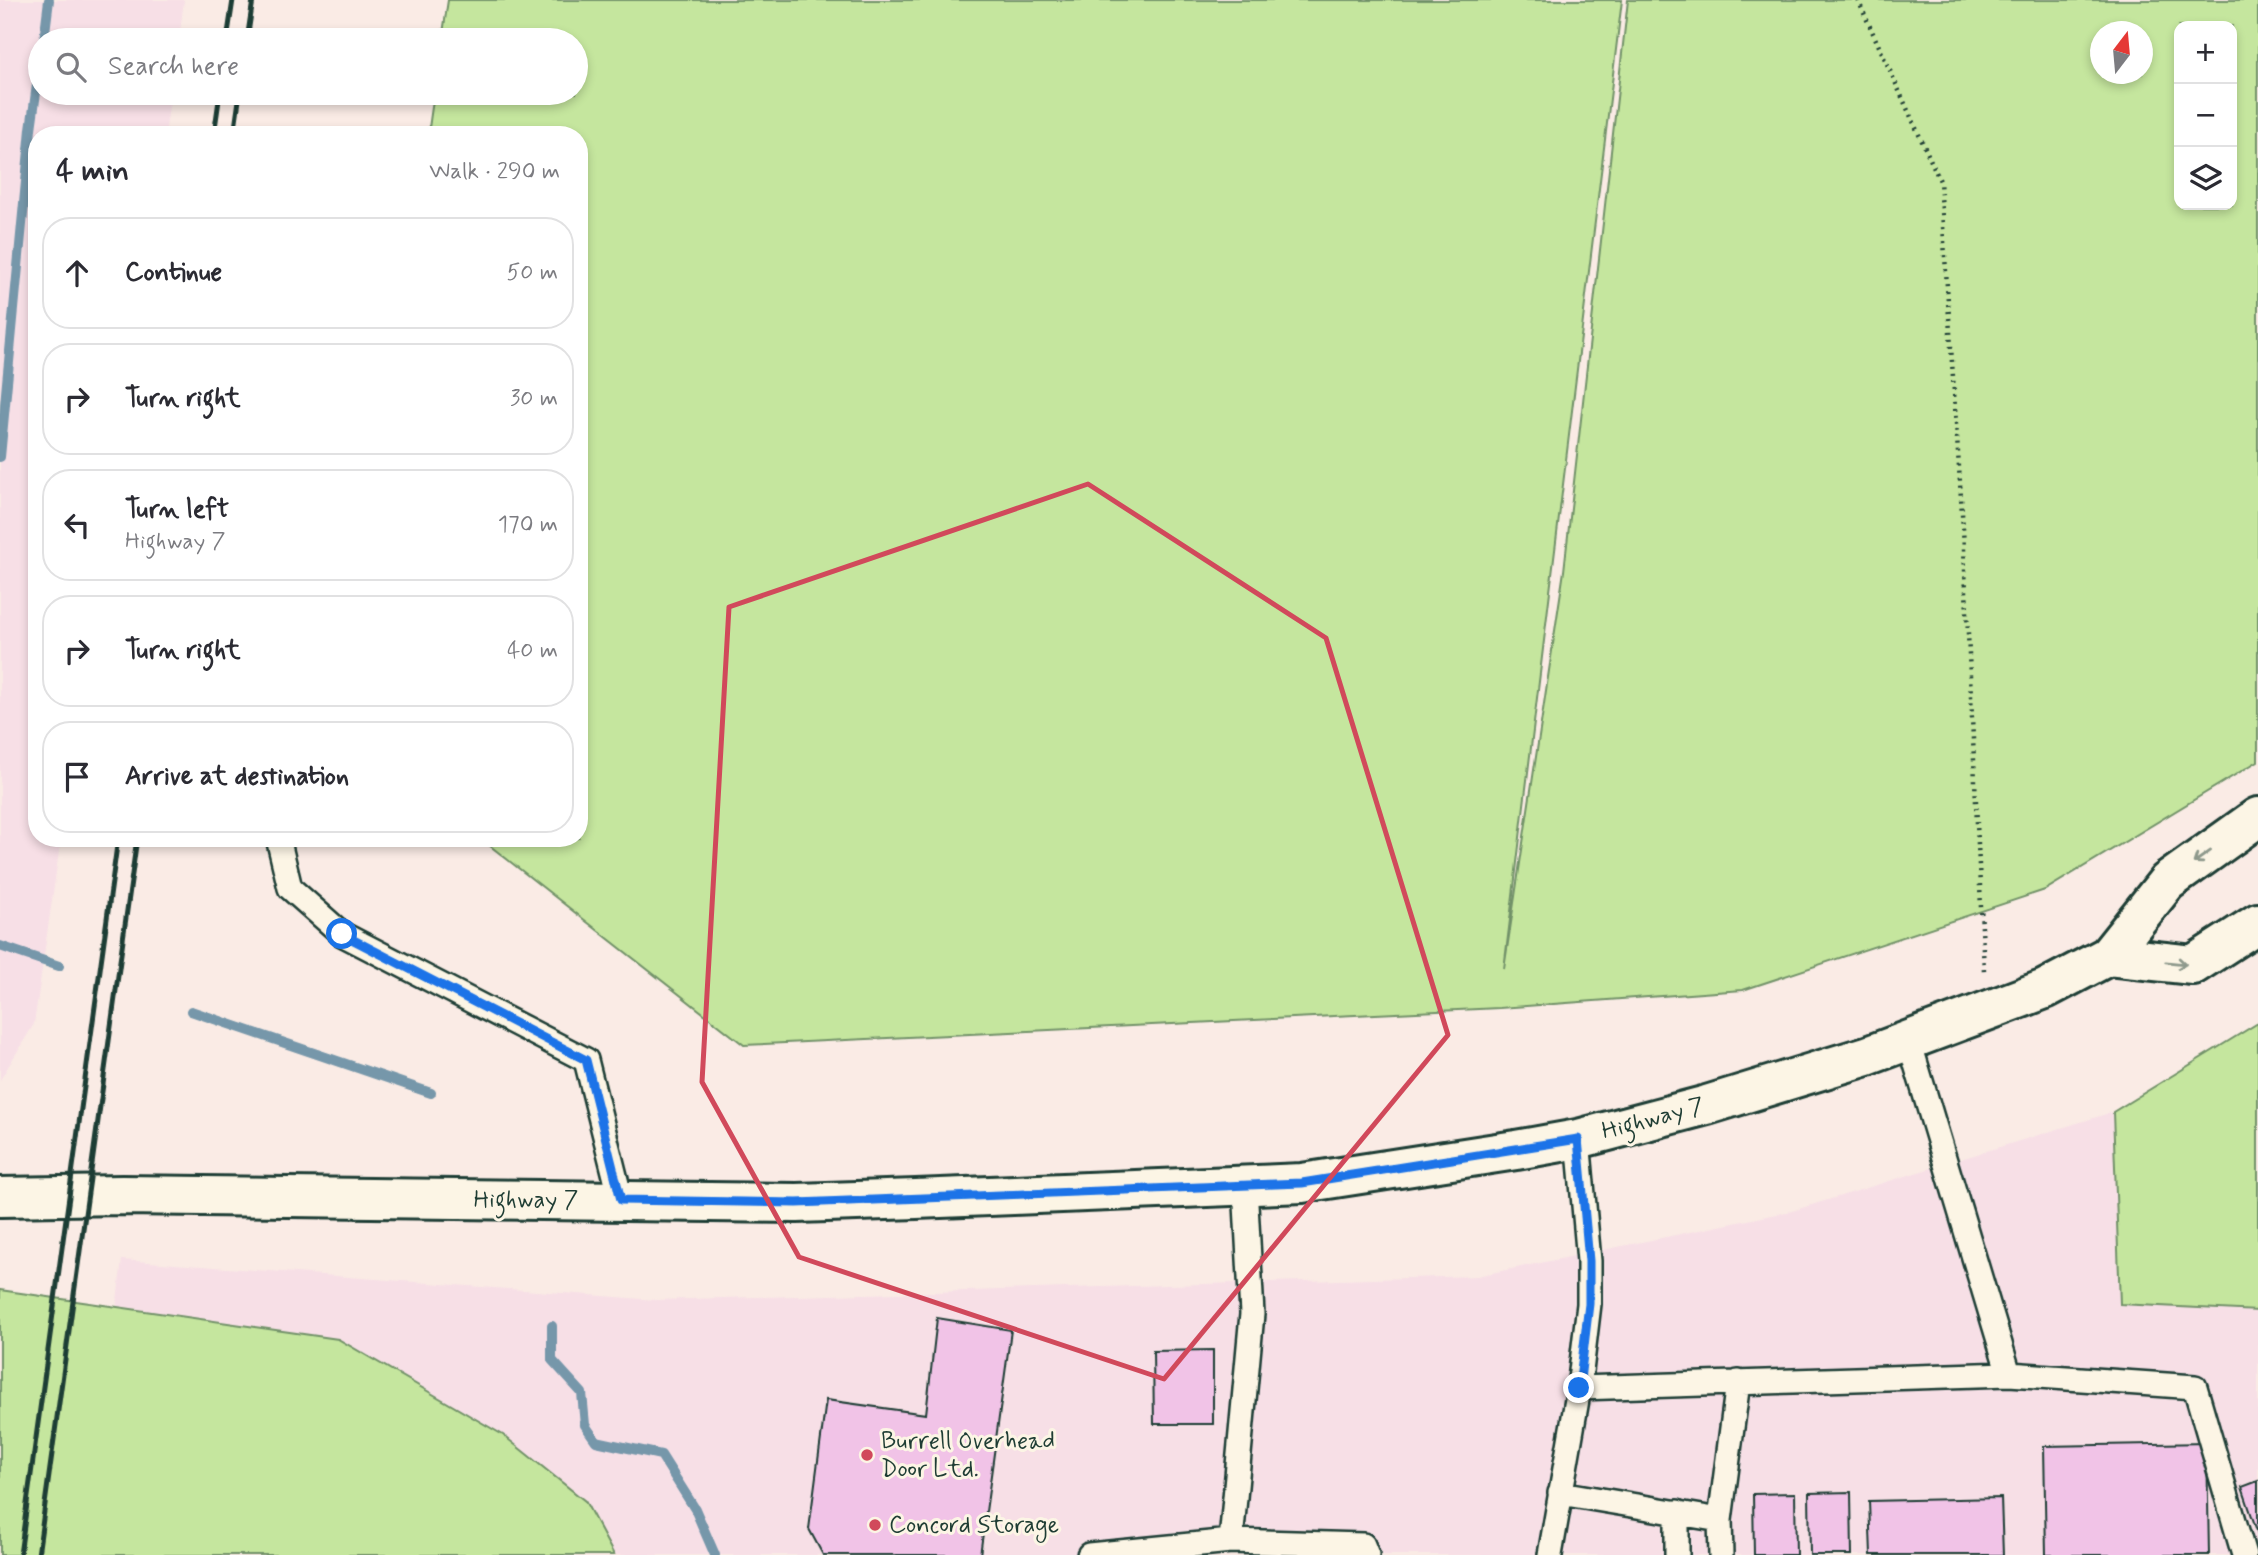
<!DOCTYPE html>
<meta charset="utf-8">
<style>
:root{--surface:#fff;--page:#f2f2f3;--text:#2b2b33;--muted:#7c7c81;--line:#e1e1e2}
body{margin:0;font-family:Mynerve,sans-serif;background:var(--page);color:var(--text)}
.controls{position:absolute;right:21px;top:21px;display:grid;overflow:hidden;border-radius:14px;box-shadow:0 4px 10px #0003}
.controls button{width:63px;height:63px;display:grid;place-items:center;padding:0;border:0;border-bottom:2px solid var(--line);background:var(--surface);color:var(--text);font:35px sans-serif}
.compass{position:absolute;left:2090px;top:21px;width:63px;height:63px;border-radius:50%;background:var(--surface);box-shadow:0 4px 10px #0003;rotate:16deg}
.stop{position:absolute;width:21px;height:21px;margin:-16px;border:5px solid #1a73e8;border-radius:50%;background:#fff}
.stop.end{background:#1a73e8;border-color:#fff;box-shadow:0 2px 7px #0008}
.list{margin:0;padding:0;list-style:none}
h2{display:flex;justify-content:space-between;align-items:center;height:91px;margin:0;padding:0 28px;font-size:30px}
h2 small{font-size:23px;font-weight:400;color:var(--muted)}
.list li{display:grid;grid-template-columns:46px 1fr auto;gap:21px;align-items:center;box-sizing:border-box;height:112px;margin:0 14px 14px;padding:0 14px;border:2px solid var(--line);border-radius:28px}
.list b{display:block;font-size:26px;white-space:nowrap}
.list p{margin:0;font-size:23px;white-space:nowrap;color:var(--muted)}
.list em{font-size:23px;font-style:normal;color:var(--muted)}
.icon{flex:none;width:38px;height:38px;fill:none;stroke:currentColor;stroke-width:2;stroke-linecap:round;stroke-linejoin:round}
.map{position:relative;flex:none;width:2258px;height:1555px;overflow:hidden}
.search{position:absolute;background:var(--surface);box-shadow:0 4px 10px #0003;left:28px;top:28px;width:560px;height:77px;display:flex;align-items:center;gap:18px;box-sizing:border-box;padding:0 24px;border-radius:38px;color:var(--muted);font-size:26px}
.panel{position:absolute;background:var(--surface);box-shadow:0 4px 10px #0003;left:28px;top:126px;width:560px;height:721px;border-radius:28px}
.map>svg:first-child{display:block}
</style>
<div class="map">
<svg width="2258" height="1555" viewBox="0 0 2258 1555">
<rect width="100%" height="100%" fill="#faebe5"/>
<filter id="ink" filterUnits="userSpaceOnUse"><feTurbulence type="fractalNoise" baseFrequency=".0143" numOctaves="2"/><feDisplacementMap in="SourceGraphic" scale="14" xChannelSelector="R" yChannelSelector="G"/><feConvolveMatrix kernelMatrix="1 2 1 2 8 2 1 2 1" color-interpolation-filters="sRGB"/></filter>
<g filter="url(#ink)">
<path fill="#f7dfe6" d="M0 0H184L179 40H40V93H171L165 135H37V838H61L34 1024 0 1080Z
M2113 1112 2120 1304 2258 1311V1555H86L122 1260 656 1300 1477 1276 1792 1211Z"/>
<path fill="#c5e69e" stroke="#729269" stroke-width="2" fill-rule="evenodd" d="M448 0H1622L1504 969 1564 571 1628 0H2258V761L2045 890 1743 990 1499 1008 744 1045 480 838H579V135H428L434 93H576V40H442ZM2179 26H2232V205H2179ZM2100 32H2142V74H2100Z
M2258 1023V1311L2120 1304 2113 1112Z
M0 1290 338 1339 503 1435 585 1501 614 1555H0Z"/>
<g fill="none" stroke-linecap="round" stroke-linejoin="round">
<path stroke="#7697aa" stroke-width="10" d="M44 40 49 0
M0 457 31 129 40 63
M0 946 59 966
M191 1011 431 1093
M552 1326V1360L582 1393 585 1425 596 1441 661 1455 695 1509 715 1555"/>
</g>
<path fill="#f1c3e7" stroke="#1f3d34" stroke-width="2" d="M937 1318 1011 1330 980 1555H823L809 1529 826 1400 926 1414Z
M1213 1350V1424H1154L1153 1351Z
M2207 1443 2209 1555H2046L2044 1446Z
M2258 1481V1534L2242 1487Z
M1851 1492 1852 1555H1810L1809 1493Z
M1795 1493 1796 1555H1754L1753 1494Z
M2001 1498 2003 1555H1871L1869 1501Z"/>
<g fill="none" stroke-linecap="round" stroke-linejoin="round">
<defs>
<path id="service" d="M278 838 290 888 342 934 586 1060 621 1200
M1578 1139 1589 1261V1304L1579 1388 2009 1374 1909 1041
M2009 1374 2195 1387 2244 1555
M1560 1493 1720 1520 1721 1555
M1720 1520 1738 1382
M1231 1541 1363 1545 1367 1555
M1089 1555 1231 1541 1252 1314 1245 1186
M1550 1555 1579 1388
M1677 1555V1512"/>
<path id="primary" d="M2108 956 2193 965 2258 923
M0 1197 122 1195 797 1203 916 1199 1302 1183 1516 1150 1578 1139 1707 1105 1867 1056 2045 989 2108 956 2167 882 2258 817"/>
</defs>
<use href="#service" stroke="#1f3d34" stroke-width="28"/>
<use href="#primary" stroke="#1f3d34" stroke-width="44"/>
<path stroke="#1f3d34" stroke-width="4.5" stroke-dasharray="2 5" stroke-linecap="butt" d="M1858 0 1940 181 1963 528 1984 971"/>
<use href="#service" stroke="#fcf5e5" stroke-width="23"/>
<use href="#primary" stroke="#fcf5e5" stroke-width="38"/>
<path stroke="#1f3d34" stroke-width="5" d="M227 40 233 0
M247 40 253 0
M214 135 220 93
M234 135 240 93
M20 1555 118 838
M38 1555 137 838"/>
</g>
<defs><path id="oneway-shaft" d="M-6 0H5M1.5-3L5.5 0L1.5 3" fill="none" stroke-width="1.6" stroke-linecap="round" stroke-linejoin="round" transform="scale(1.75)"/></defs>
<g stroke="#8e998c">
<use href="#oneway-shaft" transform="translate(2202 857) rotate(145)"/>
<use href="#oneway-shaft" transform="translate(2176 963) rotate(6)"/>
</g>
</g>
<g fill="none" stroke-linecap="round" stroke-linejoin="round" filter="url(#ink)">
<path stroke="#1a73e8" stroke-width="9" d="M342 934 586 1060 621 1200 797 1203 1302 1183 1578 1139 1589 1261V1304L1579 1388"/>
</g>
<path fill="none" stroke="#d1495b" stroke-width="5" stroke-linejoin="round" d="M1088 484 1326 638 1448 1035 1164 1379 799 1257 702 1082 729 607Z"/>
<g fill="#d1495b" stroke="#fcf5e5" stroke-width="2.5">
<circle cx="867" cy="1455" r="7"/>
<circle cx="875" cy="1525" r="7"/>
</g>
<g text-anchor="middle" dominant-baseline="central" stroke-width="6" stroke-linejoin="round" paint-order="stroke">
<g font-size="24" fill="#1f3d34" stroke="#fcf5e5">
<text transform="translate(1653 1119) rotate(-15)">Highway 7</text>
<text x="526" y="1200">Highway 7</text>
</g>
<g font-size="24" fill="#1f3d34" stroke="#fcf5e5" text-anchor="start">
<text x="881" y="1441">Burrell Overhead<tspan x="881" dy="28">Door Ltd.</tspan></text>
<text x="889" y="1525">Concord Storage</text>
</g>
</g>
</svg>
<div class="controls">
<button>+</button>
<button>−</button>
<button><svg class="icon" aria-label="layers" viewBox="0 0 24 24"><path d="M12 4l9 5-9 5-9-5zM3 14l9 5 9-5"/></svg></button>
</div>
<svg class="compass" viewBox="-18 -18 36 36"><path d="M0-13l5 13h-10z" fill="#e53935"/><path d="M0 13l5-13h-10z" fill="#7c7c81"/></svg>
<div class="stop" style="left:342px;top:934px"></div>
<div class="stop end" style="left:1579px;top:1388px"></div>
<div class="search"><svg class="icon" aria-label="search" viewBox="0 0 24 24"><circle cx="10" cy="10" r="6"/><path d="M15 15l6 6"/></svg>Search here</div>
<section class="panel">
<h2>4 min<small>Walk · 290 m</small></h2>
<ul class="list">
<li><svg class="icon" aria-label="ahead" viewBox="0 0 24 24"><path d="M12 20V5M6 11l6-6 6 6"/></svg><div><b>Continue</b></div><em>50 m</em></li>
<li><svg class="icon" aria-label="right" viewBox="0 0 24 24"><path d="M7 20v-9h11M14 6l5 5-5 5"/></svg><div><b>Turn right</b></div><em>30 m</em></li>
<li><svg class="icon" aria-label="left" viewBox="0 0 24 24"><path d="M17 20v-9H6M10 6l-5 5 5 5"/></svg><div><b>Turn left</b><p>Highway 7</p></div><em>170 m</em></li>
<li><svg class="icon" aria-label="right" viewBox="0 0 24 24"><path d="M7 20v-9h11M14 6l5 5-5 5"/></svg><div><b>Turn right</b></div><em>40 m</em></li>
<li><svg class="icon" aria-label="arrive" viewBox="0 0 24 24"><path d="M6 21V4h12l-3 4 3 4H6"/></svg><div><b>Arrive at destination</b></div></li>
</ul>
</section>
</div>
